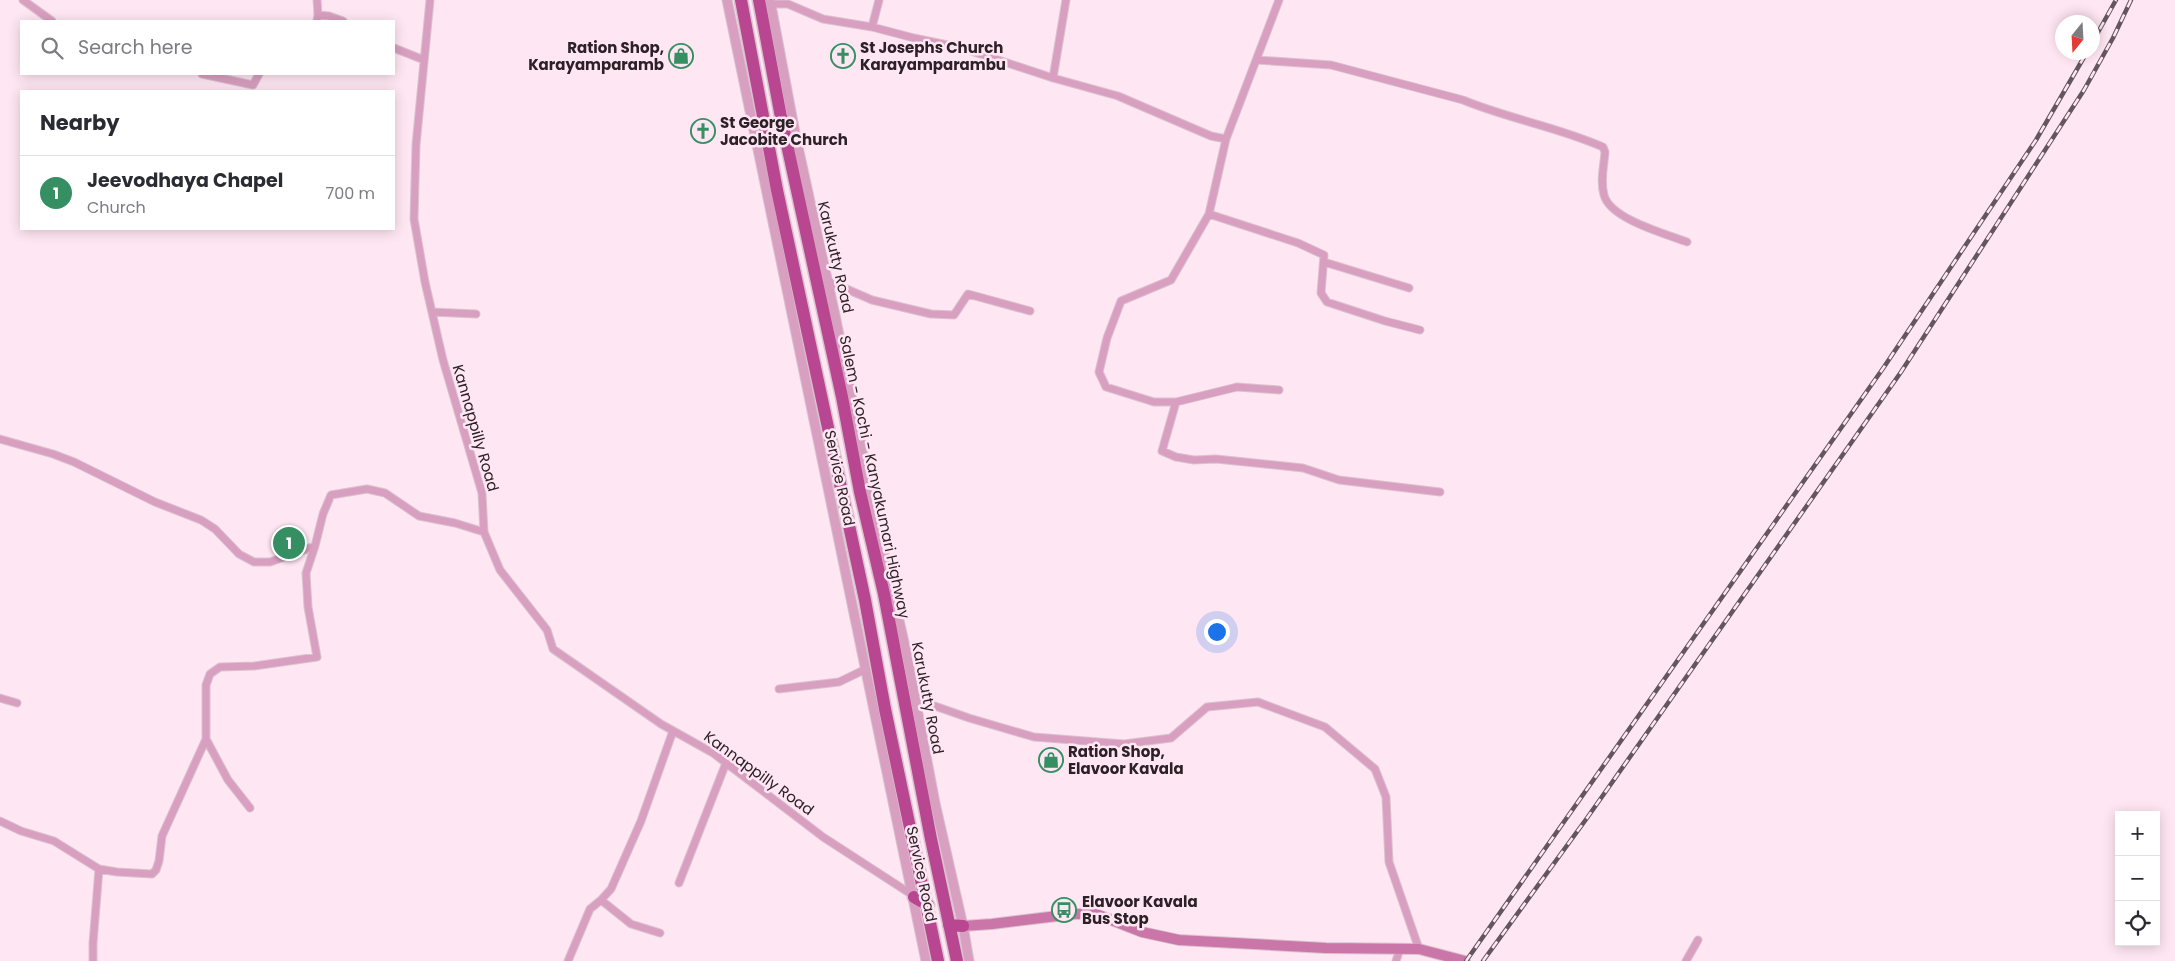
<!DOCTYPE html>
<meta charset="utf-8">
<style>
:root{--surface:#fff;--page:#f2f2f3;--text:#2b2b33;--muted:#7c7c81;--line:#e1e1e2;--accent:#368e63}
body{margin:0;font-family:Poppins,sans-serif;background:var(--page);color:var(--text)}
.controls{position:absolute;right:15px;bottom:15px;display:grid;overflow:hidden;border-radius:0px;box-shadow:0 2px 12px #0003}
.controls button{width:45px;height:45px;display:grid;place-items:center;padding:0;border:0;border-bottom:1px solid var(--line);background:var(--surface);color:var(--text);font:25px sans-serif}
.compass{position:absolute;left:2055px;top:15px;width:45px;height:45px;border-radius:50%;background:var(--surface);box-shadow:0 2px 12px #0003;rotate:198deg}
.you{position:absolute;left:1216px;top:631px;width:18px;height:18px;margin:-12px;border:4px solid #fff;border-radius:50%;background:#1a73e8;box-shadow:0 0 0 8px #1a73e833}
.badge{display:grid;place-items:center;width:32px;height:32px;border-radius:50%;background:var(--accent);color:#fff;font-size:16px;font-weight:700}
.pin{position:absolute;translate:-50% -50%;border:2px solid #fff;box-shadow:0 1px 5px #0006}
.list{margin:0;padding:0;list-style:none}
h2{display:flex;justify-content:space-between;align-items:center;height:65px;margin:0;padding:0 20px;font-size:21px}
h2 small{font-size:16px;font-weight:400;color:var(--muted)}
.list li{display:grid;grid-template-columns:32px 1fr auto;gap:15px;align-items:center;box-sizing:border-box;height:75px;padding:0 20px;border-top:1px solid var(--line)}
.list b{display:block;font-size:19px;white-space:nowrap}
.list p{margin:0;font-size:16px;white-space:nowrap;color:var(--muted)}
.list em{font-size:16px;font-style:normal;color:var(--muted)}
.icon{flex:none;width:28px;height:28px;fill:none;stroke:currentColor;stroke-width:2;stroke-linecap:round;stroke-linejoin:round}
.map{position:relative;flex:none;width:2175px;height:961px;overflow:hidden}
.search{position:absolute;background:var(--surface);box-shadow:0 2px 12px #0003;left:20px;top:20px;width:375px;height:55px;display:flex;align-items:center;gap:12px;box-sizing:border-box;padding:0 18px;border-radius:0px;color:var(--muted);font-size:19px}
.panel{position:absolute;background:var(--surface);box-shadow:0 2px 12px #0003;left:20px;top:90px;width:375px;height:140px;border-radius:0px}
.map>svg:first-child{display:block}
</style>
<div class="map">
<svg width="2175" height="961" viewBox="0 0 2175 961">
<rect width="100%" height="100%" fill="#ffe6f3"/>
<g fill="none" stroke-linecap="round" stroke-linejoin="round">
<defs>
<path id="minor" d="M23 0 52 21
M317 0 318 15
M430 0 416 145 414 219 425 282 443 360 482 493 484 532 500 570 547 630 553 649 661 724 713 753 823 837 914 896
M771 4H788L823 19 872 27 914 38 962 48 1053 78 1118 96 1211 136 1226 139 1279 0
M317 21 318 15 329 16 343 21
M872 27 879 0
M394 48 424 60
M1257 60 1331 65 1463 100C1509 119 1558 127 1603 147L1605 152C1604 165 1600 181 1604 195 1610 219 1666 234 1687 242
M202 74 253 85 259 74
M1053 78 1066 0
M1226 139 1209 214 1171 280 1121 301 1107 338 1099 372 1106 387 1154 402H1176L1237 387 1279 390
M1209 214 1298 243 1324 255 1321 293 1327 302 1385 321 1420 330
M1324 262 1409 288
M828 281 872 300 931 314 954 315 968 294 1030 311
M432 312 476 314
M1176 402 1162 451 1176 457 1194 460 1216 459 1303 468 1339 480 1440 492
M0 439 53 454 74 462 155 502 201 520 215 529 239 554 254 562H270L315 546 323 514 331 495 367 489 385 493 419 516 455 523 484 532
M779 689 839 682 866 669
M0 698 17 703
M915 699 969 718 1034 737 1124 744 1171 738 1207 707 1258 702 1325 727 1375 769 1386 797 1389 862 1419 949
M206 739 228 780 250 808
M0 821 21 831 54 841 99 869 117 872 152 874 156 870 159 861 162 836 206 739V685L210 674 220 667 254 666 317 657 308 607 306 573 315 546
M679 883 726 763
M601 900 631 924 660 933
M93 961V943L99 869
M568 961 590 909 601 900 611 889 641 821 673 731
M1396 961 1400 949
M1686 961 1698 940"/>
<path id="tertiary" d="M727 0 926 961
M770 0 796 138 835 315 873 506 906 651 935 803 963 926 969 961"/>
<path id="secondary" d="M963 926 992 924 1074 914H1096L1142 932 1179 940 1326 948 1419 949 1465 961"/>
<path id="trunk" d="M741 0 777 190 865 600 885 709 938 961
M759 0 781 117 842 397 860 492 884 594 931 839 957 961
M914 897 928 905
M949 925 963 926"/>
</defs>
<use href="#minor" stroke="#d9c3ce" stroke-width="9"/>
<use href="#tertiary" stroke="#d9c3ce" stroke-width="11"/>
<use href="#secondary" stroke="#d9c3ce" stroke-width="12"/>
<use href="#trunk" stroke="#d9c3ce" stroke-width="15"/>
<use href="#minor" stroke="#d99fc0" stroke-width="7"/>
<use href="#tertiary" stroke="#d99fc0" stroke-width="9"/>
<use href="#secondary" stroke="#ca76a9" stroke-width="10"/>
<use href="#trunk" stroke="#b84690" stroke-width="12"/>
<defs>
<path id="rail" d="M2092 43 2116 0
M1466 961 1884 367 2036 140 2087 52
M1483 961 1587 818 1901 372 2084 90 2113 38 2131 0"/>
</defs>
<use href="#rail" stroke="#64565e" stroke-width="4.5"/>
<use href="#rail" stroke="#ffe6f3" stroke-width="2.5" stroke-dasharray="8" stroke-linecap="butt"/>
</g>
<defs>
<symbol id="shop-ring" viewBox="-11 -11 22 22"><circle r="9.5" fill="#ffe6f3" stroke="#368e63" stroke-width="1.5"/><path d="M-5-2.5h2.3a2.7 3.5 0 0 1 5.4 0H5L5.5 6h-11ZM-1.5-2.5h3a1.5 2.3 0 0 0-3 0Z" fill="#368e63"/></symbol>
<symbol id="church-ring" viewBox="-11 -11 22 22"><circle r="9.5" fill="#ffe6f3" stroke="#368e63" stroke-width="1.5"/><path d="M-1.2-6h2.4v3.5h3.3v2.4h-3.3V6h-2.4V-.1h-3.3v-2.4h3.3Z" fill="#368e63"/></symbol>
<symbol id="bus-ring" viewBox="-11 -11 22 22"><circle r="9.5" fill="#ffe6f3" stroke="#368e63" stroke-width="1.5"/><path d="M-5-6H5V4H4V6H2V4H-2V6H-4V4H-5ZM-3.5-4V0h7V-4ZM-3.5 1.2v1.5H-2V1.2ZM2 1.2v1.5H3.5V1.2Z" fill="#368e63"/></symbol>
</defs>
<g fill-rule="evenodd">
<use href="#shop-ring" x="667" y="42" width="28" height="28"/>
<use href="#church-ring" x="829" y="42" width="28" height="28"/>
<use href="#church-ring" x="689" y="117" width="28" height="28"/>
<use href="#shop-ring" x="1037" y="746" width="28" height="28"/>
<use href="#bus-ring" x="1050" y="896" width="28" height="28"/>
</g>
<g text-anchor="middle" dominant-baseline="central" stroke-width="5" stroke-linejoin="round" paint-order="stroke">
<g font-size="15" font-weight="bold" fill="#2c2127" stroke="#ffe6f3" text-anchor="start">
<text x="664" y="47" text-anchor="end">Ration Shop,<tspan x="664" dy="17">Karayamparamb</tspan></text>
<text x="860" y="47">St Josephs Church<tspan x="860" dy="17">Karayamparambu</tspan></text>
<text x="720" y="122">St George<tspan x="720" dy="17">Jacobite Church</tspan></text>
<text x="1068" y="751">Ration Shop,<tspan x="1068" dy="17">Elavoor Kavala</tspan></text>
<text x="1082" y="901">Elavoor Kavala<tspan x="1082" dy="17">Bus Stop</tspan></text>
</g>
<g font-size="15" fill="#2c2127" stroke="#ffe6f3">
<text transform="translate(836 257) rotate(77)">Karukutty Road</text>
<text transform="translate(476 428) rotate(74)">Kannappilly Road</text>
<text transform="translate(875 477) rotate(78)">Salem - Kochi - Kanyakumari Highway</text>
<text transform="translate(840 478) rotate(78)">Service Road</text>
<text transform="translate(928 698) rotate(79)">Karukutty Road</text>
<text transform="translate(759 773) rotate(36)">Kannappilly Road</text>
<text transform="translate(922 874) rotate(78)">Service Road</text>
</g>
</g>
</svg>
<div class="controls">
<button>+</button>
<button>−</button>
<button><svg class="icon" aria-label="locate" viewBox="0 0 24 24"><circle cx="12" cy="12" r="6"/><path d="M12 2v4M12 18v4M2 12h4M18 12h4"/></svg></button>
</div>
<svg class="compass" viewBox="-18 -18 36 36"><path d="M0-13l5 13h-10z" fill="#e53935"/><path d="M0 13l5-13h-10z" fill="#7c7c81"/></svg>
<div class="you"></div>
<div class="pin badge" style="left:289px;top:543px">1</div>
<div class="search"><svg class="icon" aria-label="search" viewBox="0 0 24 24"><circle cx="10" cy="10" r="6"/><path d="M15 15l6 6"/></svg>Search here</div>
<section class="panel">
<h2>Nearby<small></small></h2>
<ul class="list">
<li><span class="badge">1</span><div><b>Jeevodhaya Chapel</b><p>Church</p></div><em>700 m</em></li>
</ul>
</section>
</div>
